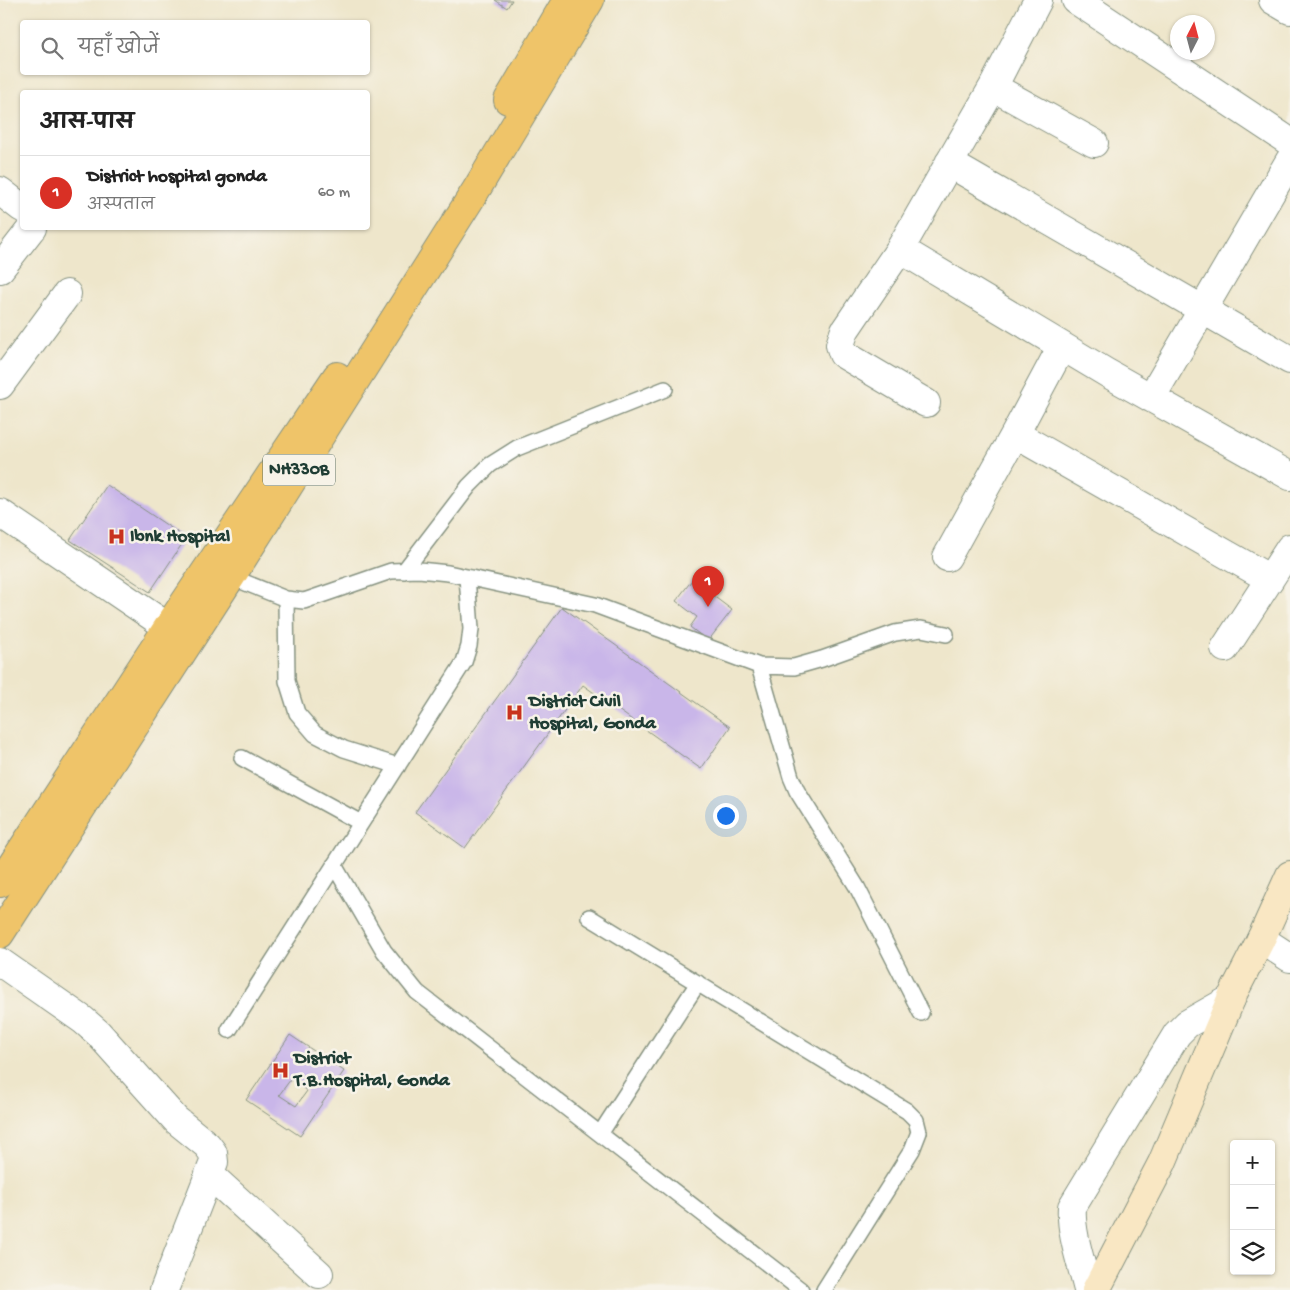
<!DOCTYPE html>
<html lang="hi">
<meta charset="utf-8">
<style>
:root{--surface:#fff;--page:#f6f6f6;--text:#222;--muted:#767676;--line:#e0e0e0;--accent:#d93025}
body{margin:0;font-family:"Gochi Hand","Playpen Sans Deva",sans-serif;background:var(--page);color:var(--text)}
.controls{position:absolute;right:15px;bottom:15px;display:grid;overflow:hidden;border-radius:5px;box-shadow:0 1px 4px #0004}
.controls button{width:45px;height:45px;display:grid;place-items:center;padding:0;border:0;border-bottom:1px solid var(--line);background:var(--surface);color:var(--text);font:25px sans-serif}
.compass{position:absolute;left:1170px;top:15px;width:45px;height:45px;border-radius:50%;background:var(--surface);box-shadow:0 1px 4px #0004;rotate:6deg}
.you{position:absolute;left:725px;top:815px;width:18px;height:18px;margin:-12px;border:4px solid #fff;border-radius:50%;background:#1a73e8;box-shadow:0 0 0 8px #1a73e833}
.badge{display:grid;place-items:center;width:32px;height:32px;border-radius:50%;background:var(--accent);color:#fff;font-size:16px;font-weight:700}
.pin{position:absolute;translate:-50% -41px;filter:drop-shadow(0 1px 2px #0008)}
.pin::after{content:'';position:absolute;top:26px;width:18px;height:15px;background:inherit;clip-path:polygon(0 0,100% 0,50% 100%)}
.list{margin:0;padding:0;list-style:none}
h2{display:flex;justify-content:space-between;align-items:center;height:65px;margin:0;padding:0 20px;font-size:21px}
h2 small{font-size:16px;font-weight:400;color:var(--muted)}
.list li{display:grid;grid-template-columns:32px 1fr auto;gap:15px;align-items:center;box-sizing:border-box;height:75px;padding:0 20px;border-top:1px solid var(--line)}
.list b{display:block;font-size:19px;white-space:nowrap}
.list p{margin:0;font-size:16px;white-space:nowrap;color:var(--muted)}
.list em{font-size:16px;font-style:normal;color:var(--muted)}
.icon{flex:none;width:28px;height:28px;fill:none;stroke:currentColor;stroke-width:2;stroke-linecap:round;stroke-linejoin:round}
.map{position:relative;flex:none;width:1290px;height:1290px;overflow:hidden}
.search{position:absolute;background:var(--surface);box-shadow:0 1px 4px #0004;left:20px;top:20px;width:350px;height:55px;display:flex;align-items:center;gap:12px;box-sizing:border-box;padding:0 18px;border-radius:5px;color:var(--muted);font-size:19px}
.panel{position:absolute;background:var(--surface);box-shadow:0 1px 4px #0004;left:20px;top:90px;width:350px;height:140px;border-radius:5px}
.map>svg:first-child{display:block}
</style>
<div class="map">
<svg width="1290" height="1290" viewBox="0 0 1290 1290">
<rect width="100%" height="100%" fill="#f7f3e8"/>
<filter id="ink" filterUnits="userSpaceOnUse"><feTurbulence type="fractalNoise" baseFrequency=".02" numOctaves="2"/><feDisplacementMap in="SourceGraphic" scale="10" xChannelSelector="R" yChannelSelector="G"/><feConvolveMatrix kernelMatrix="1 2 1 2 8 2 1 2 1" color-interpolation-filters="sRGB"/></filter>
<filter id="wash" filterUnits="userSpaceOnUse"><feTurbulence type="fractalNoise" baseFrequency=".0096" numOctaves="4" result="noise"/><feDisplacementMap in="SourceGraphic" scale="20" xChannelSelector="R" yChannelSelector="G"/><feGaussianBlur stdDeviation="1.12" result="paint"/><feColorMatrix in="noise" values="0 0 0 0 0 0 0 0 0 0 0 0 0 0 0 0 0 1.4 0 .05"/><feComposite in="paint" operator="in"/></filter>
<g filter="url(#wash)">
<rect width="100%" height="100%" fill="#eee6cb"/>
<g id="blocks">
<path fill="#c9b6e9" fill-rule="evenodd" d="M495 0H512L507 8Z
M107 485 186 538 150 592 70 540Z
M692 580 732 610 708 641 690 627 697 617 676 601Z
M562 607 730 727 701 769 583 685 465 848 415 812Z
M290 1035 344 1071 300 1136 246 1100ZM291 1079 307 1091 296 1106 279 1095Z"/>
</g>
</g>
<g filter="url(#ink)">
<use href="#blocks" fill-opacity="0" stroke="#869280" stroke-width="1"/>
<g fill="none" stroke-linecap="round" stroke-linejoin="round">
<defs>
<path id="lane" d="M404 571 469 486 490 465 517 448 665 389
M231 577 286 599 304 601 391 571 419 570 448 573 595 605 759 666 794 667 822 659 895 633 921 629 946 634
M286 599 287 681 297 713 315 734 344 749 398 766
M759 666 791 777 797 791 857 887 921 1013
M242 758 361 823
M334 865 384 951 417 992 801 1290
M589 917 907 1111 916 1120 919 1132 912 1150 824 1290
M229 1030 464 662 469 646 471 629 467 577
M600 1134 698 983"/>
<path id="street" d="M1076 0 1290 142
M1273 0 1290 10
M993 87 1094 143
M949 163 1290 360
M0 191 22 208
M900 249 1107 373 1290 476
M0 269 31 229 32 228
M1062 346 1015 434 1270 579
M0 385 67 294
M1151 398 1290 160
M926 403 843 354 840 345 845 330 900 249 993 87 1038 0
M0 513 168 627
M947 557 1015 434
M1225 648 1290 548
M1261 939 1290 958
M0 962 83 1020 98 1033 176 1120 207 1145 213 1153 214 1162 164 1290
M209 1174 319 1274
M1088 1290C1082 1265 1070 1232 1072 1207L1177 1034 1187 1024 1231 999"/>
<path id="secondary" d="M1096 1290 1162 1163 1234 992 1261 939 1290 875"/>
<path id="highway" d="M508 100 567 0
M0 883 168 627 337 376
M0 934 231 577 476 190 590 0"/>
</defs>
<use href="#lane" stroke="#869280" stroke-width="18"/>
<use href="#street" stroke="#869280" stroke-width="30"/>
<use href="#secondary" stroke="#869280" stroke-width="30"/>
<use href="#highway" stroke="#869280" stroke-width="30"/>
<use href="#lane" stroke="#fff" stroke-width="15"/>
<use href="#street" stroke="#fff" stroke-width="28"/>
<use href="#secondary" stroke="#f9e7c3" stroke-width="28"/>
<use href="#highway" stroke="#efc469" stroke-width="28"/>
</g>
</g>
<defs>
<symbol id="hospital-bare" viewBox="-9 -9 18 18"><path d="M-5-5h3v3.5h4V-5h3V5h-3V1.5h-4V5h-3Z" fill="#c8321e" stroke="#f7f3e8" stroke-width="2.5" paint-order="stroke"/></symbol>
</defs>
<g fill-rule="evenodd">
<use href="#hospital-bare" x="104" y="524" width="25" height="25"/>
<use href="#hospital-bare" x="502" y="700" width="25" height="25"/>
<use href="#hospital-bare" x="268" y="1058" width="25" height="25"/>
</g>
<g text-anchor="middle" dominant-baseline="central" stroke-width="5" stroke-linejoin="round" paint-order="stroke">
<rect fill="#f7f3e8" stroke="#60746a" stroke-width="1" x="263" y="454.5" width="72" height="31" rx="4"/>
<g font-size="18" font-weight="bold" fill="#1f3d34">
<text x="299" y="470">NH330B</text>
</g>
<g font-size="19" font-weight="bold" fill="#1f3d34" stroke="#f7f3e8" text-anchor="start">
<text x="130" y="537">Ibnk Hospital</text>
<text x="529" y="702">District Civil<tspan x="529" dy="22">Hospital, Gonda</tspan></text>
<text x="294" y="1059">District<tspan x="294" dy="22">T.B.Hospital, Gonda</tspan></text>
</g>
</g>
</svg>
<div class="controls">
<button>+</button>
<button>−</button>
<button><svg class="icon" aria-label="layers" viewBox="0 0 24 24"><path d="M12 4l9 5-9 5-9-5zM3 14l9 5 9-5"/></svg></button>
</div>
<svg class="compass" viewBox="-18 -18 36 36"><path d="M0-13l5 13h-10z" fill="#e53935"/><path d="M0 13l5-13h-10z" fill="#767676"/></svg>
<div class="you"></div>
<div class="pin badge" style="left:708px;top:607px">1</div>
<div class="search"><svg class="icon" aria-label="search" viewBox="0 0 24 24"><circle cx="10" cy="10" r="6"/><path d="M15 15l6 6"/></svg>यहाँ खोजें</div>
<section class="panel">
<h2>आस-पास<small></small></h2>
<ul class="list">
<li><span class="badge">1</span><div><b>District hospital gonda</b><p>अस्पताल</p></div><em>60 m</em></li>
</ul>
</section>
</div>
